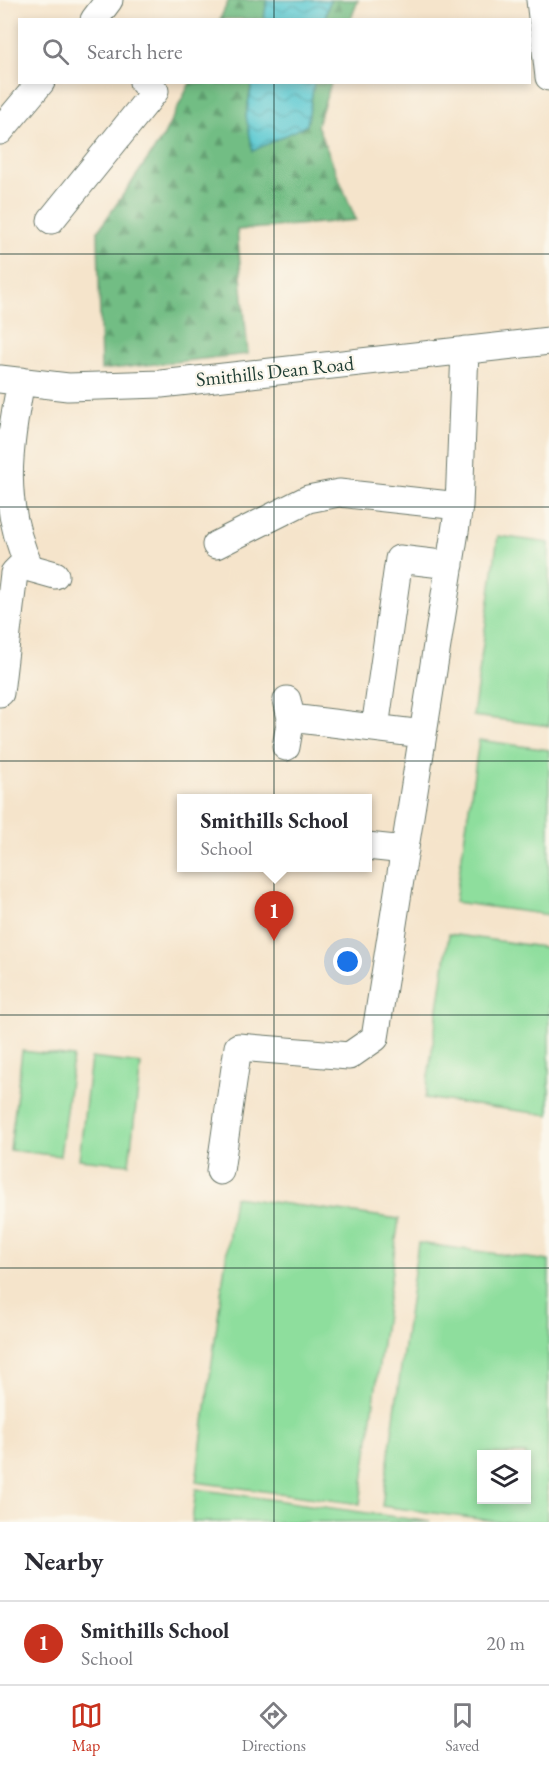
<!DOCTYPE html>
<style>
:root{--surface:#fff;--page:#f7f7f7;--text:#2b2b33;--muted:#7c7c81;--line:#e1e1e2;--accent:#c8321e}
body{margin:0;font-family:"EB Garamond",serif;background:var(--page);color:var(--text)}
.controls{position:absolute;right:18px;bottom:18px;display:grid;overflow:hidden;border-radius:0px;box-shadow:0 3px 9px #0003}
.controls button{width:54px;height:54px;display:grid;place-items:center;padding:0;border:0;border-bottom:2px solid var(--line);background:var(--surface);color:var(--text);font:30px sans-serif}
.you{position:absolute;left:348px;top:962px;width:21px;height:21px;margin:-15px;border:4px solid #fff;border-radius:50%;background:#1a73e8;box-shadow:0 0 0 9px #1a73e833}
.badge{display:grid;place-items:center;width:39px;height:39px;border-radius:50%;background:var(--accent);color:#fff;font-size:20px;font-weight:700}
.pin{position:absolute;translate:-50% -50px;filter:drop-shadow(0 2px 3px #0008)}
.pin::after{content:'';position:absolute;top:32px;width:21px;height:18px;background:inherit;clip-path:polygon(0 0,100% 0,50% 100%)}
.popup{position:absolute;left:177px;top:794px;width:195px;height:78px;box-sizing:border-box;display:grid;place-content:center;border-radius:0px;background:var(--surface);filter:drop-shadow(0 2px 4px #0005);font-size:20px;white-space:nowrap;color:var(--muted)}
.popup b{font-size:22px;color:var(--text)}
.popup::after{content:'';position:absolute;left:50%;top:100%;margin-left:-12px;border:12px solid transparent;border-top-color:var(--surface)}
.list{margin:0;padding:0;list-style:none}
h2{display:flex;justify-content:space-between;align-items:center;height:78px;margin:0;padding:0 24px;font-size:26px}
h2 small{font-size:20px;font-weight:400;color:var(--muted)}
.list li{display:grid;grid-template-columns:39px 1fr auto;gap:18px;align-items:center;box-sizing:border-box;height:84px;padding:0 24px;border-top:2px solid var(--line)}
.list b{display:block;font-size:22px;white-space:nowrap}
.list p{margin:0;font-size:20px;white-space:nowrap;color:var(--muted)}
.list em{font-size:20px;font-style:normal;color:var(--muted)}
.icon{flex:none;width:33px;height:33px;fill:none;stroke:currentColor;stroke-width:2;stroke-linecap:round;stroke-linejoin:round}
.map{position:relative;flex:none;width:549px;height:1522px;overflow:hidden}
.search{position:absolute;background:var(--surface);box-shadow:0 3px 9px #0003;left:18px;right:18px;top:18px;height:66px;display:flex;align-items:center;gap:15px;box-sizing:border-box;padding:0 21px;border-radius:0px;color:var(--muted);font-size:22px}
.sheet{height:162px;background:var(--surface)}
nav{display:flex;justify-content:space-around;align-items:center;box-sizing:border-box;height:84px;border-top:2px solid var(--line);background:var(--surface);font-size:16px;color:var(--muted)}
nav a{display:grid;justify-items:center;gap:3px}
nav .on{color:var(--accent)}
.map>svg:first-child{display:block}
</style>
<div class="map">
<svg width="549" height="1522" viewBox="0 0 549 1522">
<defs>
<pattern id="forest-firs" width="22" height="20" patternUnits="userSpaceOnUse" patternTransform="scale(1.5)"><rect width="22" height="20" fill="#72bd84"/><path d="M5 1l3.5 6h-7zM16 11l3.5 6h-7z" fill="#5d9b6d"/></pattern>
<pattern id="water-waves" width="16" height="10" patternUnits="userSpaceOnUse" patternTransform="scale(1.5)"><rect width="16" height="10" fill="#5cc9d1"/><path d="M0 5q4-4 8 0t8 0" fill="none" stroke="#4ba4aa"/></pattern>
</defs>
<rect width="100%" height="100%" fill="#fbf7ec"/>
<filter id="ink" filterUnits="userSpaceOnUse"><feTurbulence type="fractalNoise" baseFrequency=".0167" numOctaves="2"/><feDisplacementMap in="SourceGraphic" scale="12" xChannelSelector="R" yChannelSelector="G"/><feConvolveMatrix kernelMatrix="1 2 1 2 8 2 1 2 1" color-interpolation-filters="sRGB"/></filter>
<filter id="wash" filterUnits="userSpaceOnUse"><feTurbulence type="fractalNoise" baseFrequency=".008" numOctaves="4" result="noise"/><feDisplacementMap in="SourceGraphic" scale="24" xChannelSelector="R" yChannelSelector="G"/><feGaussianBlur stdDeviation="1.35" result="paint"/><feColorMatrix in="noise" values="0 0 0 0 0 0 0 0 0 0 0 0 0 0 0 0 0 1.4 0 .05"/><feComposite in="paint" operator="in"/></filter>
<g filter="url(#wash)">
<rect width="100%" height="100%" fill="#f5e4cb"/>
<path fill="url(#forest-firs)" stroke="#487d5c" stroke-width="1.5" d="M229 0H267L264 19H220Z
M330 0H358L351 19 325 20Z
M190 83H252L246 116 307 125 314 83H331L317 125 356 220 237 230 248 354 101 370 98 231 163 137Z"/>
<path fill="#8ede9d" stroke="#568e68" stroke-width="1.5" fill-rule="evenodd" d="M498 536 549 543V726L473 716Z
M479 740 549 750V915L455 902Z
M449 934 549 948V1115L425 1098Z
M22 1051 73 1057 60 1156 10 1150Z
M91 1058 141 1064 129 1164 79 1159Z
M234 1197 399 1219 360 1504 196 1482Z
M418 1243 549 1261 547 1522H501L382 1506ZM482 1454H526V1500H482Z
M196 1489 431 1522H192Z"/>
<path fill="url(#water-waves)" stroke="#3e8382" stroke-width="1.5" d="M267 0H330L325 19H264Z
M252 83H314L307 125 253 151 246 116Z"/>
</g>
<g filter="url(#ink)">
<g fill="none" stroke-linecap="round" stroke-linejoin="round">
<defs>
<path id="minor" d="M540 0 549 77
M94 20 109 0
M0 131 41 82
M51 220 155 91 143 82
M0 379 68 387 161 384 549 341
M21 381C8 449 0 504 30 568L55 575
M216 545 308 499 339 493 459 506
M0 693 14 573 26 561
M287 700 291 718 423 734
M375 728 399 559 450 565
M286 747 291 718
M367 846 405 850
M220 1171 238 1047 349 1056 375 1038 459 506 465 350"/>
</defs>
<use href="#minor" stroke="#6a7769" stroke-width="29"/>
<use href="#minor" stroke="#fff" stroke-width="27"/>
</g>
</g>
<path fill="none" stroke="#1f3d34" stroke-width="1.5" stroke-opacity="0.55" d="M274 0V20M274 82V1522M0 254H549M0 507H549M0 761H549M0 1015H549M0 1268H549"/>
<g text-anchor="middle" dominant-baseline="central" stroke-width="4.5" stroke-linejoin="round" paint-order="stroke">
<g font-size="20" fill="#1f3d34" stroke="#fbf7ec">
<text transform="translate(275 371) rotate(-6)">Smithills Dean Road</text>
</g>
</g>
</svg>
<div class="controls">
<button><svg class="icon" aria-label="layers" viewBox="0 0 24 24"><path d="M12 4l9 5-9 5-9-5zM3 14l9 5 9-5"/></svg></button>
</div>
<div class="you"></div>
<div class="pin badge" style="left:274px;top:941px">1</div>
<div class="popup"><b>Smithills School</b>School</div>
<div class="search"><svg class="icon" aria-label="search" viewBox="0 0 24 24"><circle cx="10" cy="10" r="6"/><path d="M15 15l6 6"/></svg>Search here</div>
</div>
<section class="sheet">
<h2>Nearby<small></small></h2>
<ul class="list">
<li><span class="badge">1</span><div><b>Smithills School</b><p>School</p></div><em>20 m</em></li>
</ul>
</section>
<nav>
<a class="on"><svg class="icon" aria-label="map" viewBox="0 0 24 24"><path d="M3 6l6-2 6 2 6-2v14l-6 2-6-2-6 2zM9 4v14M15 6v14"/></svg>Map</a>
<a><svg class="icon" aria-label="directions" viewBox="0 0 24 24"><path d="M12 3l9 9-9 9-9-9zM9 14v-3h6M13 9l2 2-2 2"/></svg>Directions</a>
<a><svg class="icon" aria-label="saved" viewBox="0 0 24 24"><path d="M7 4h10v16l-5-4-5 4z"/></svg>Saved</a>
</nav>
